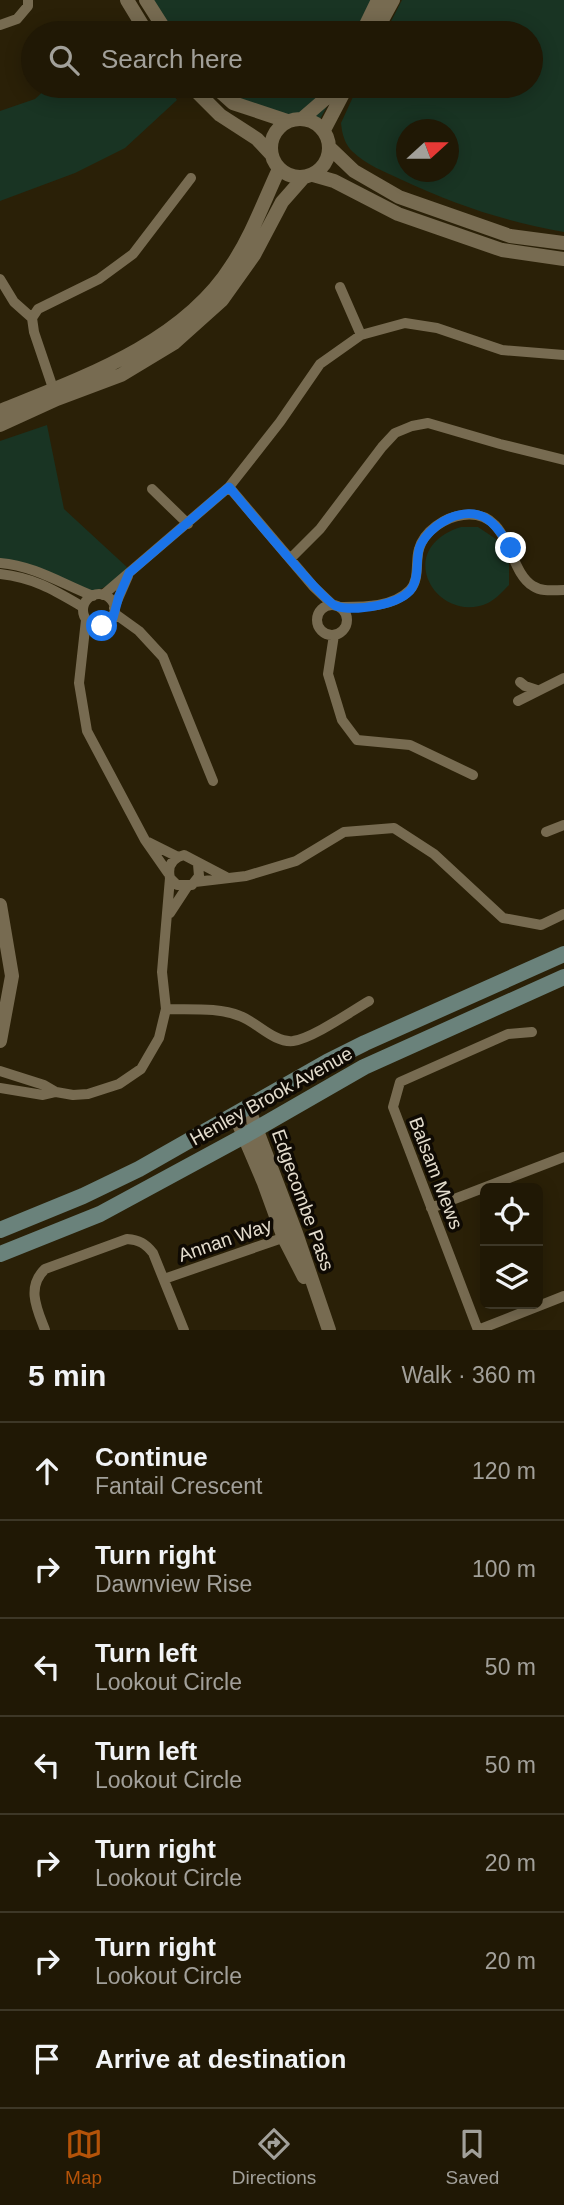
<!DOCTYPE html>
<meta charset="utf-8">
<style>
:root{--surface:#201805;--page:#28210f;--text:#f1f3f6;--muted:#a2a09a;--line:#3d3727;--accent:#b45309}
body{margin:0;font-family:Helvetica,sans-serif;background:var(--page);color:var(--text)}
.controls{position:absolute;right:21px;bottom:21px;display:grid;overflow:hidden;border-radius:10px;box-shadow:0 4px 18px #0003}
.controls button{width:63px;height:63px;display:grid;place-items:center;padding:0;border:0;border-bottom:2px solid var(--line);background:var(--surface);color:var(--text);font:35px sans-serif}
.compass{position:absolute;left:396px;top:119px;width:63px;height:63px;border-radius:50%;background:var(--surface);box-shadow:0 4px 18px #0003;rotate:69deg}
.stop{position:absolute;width:21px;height:21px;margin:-16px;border:5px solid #1a73e8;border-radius:50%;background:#fff}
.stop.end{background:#1a73e8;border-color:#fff;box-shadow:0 2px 7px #0008}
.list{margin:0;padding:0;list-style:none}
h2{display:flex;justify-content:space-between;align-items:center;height:91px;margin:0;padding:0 28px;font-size:30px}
h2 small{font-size:23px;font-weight:400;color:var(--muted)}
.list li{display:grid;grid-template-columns:46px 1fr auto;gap:21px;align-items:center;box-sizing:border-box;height:98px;padding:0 28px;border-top:2px solid var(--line)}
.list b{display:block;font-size:26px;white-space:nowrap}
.list p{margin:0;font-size:23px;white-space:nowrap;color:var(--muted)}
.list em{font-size:23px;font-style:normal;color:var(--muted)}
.icon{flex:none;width:38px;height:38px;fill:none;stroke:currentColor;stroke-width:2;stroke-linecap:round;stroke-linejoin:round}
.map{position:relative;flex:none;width:564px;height:1330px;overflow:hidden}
.search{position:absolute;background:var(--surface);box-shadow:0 4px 18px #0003;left:21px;right:21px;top:21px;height:77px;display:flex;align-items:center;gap:18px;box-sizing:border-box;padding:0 24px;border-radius:38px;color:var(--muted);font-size:26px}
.sheet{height:777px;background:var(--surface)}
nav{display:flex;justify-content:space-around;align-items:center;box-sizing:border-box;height:98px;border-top:2px solid var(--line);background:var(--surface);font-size:19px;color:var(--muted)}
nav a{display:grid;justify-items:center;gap:4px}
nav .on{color:var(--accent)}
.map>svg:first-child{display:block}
</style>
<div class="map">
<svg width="564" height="1330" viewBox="0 0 564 1330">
<rect width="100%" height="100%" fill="#2a2007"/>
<path fill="#193423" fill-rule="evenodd" d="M146 0H378L364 33H167Z
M402 0H564V232C503 221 456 205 400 179 385 172 365 164 353 152 345 145 342 134 341 123L358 86H531V33H385ZM406 130H448V172H406Z
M49 86H167L177 100 125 148 75 173 0 201V111L35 99Z
M214 86H338L318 123 306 118 287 121 233 104Z
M47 425 64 509 129 569C114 582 104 592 84 591L0 561V441Z
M461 527H478L496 539 509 562V585C503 591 496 599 488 603 437 626 391 549 461 527Z"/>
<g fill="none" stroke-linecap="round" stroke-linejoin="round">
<path stroke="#776b51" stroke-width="10" d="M0 25 17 19 28 6V0
M0 279 14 302 32 318
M340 287 361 335
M56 397 34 332 32 318 38 309 99 279 133 254 191 178
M229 487 313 586 333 605
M152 489 188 524
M291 558 320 529 382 447 395 433 412 426 428 423 500 444 564 460
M0 563C35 566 62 584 93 596
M0 574C35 578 54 590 83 607
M83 610a16 16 0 1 1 32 0a16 16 0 1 1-32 0Z
M103 595 229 487 280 422 320 364 361 335 405 323 437 328 502 350 564 355
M317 620a15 15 0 1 1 30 0a15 15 0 1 1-30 0Z
M339 607C362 607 392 608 410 590 420 579 415 562 419 549 424 531 445 517 463 515 512 509 506 570 533 586 542 592 553 590 564 590
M114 608 128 576
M114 613 139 631 163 657 213 781
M86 620 79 683 87 731 145 840 168 873
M334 635 328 674 342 720 357 740 410 745 473 775
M520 682 525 686 537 690
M518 701 564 678
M546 832 564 825
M148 842 178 857
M198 864 199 876 192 885H177L170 878C167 866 172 858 184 855L226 877
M195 882 246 876 296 861 344 832 394 828 434 854 503 918 541 925 564 914
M170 913 187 887
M166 1009C189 1010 218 1007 240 1016 257 1022 274 1043 293 1041 313 1038 350 1012 369 1001
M0 1071 44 1085 56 1092
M0 1088 43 1095 56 1092 73 1095 88 1094 119 1084 141 1069 159 1038 166 1009 162 972 170 878
M431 1208 564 1157
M164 1279 291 1235
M45 1330C37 1309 26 1287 45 1269L127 1239C139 1240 145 1243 153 1253L184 1330
M478 1330 393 1107 400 1082 508 1034 532 1032
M478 1330 564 1296"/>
<path stroke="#776b51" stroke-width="14" d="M127 0 147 33
M146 0 167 33
M362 33 378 0
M375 33 393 0
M191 86 220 115 257 139 271 154
M214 86 233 103 287 121
M303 118 325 99 335 86
M271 148a29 29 0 1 1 58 0a29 29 0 1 1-58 0Z
M324 130 347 86
M330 148 354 171 399 197 510 236 564 243
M313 175 334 181 398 214 502 250 564 259
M0 411C82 378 183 343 232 265 252 235 264 201 279 169
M0 425 57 399 121 375 174 343 222 300 254 255 282 202 304 177
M0 905 12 976 0 1041
M248 1107 296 1233 329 1330
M235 1115 264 1183 284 1238 304 1277"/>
<path stroke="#6a827b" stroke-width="16" d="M0 1230 83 1196 139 1169 327 1062 365 1043 564 954
M0 1254 100 1214 244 1136 364 1067 564 977"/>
</g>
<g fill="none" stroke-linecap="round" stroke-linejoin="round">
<path stroke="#1a73e8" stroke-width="9" d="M102 626 113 618 119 596 129 573 229 487C244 505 323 602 336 606 354 612 401 605 412 588 420 576 415 559 420 546 430 524 464 504 487 519 498 526 504 538 511 548"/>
</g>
<g text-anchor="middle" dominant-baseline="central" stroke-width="7" stroke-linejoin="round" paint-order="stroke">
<g font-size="19" fill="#e4ddce" stroke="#0f0a03">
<text transform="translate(271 1096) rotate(-29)">Henley Brook Avenue</text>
<text transform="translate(436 1173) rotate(69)">Balsam Mews</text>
<text transform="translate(303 1200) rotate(70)">Edgecombe Pass</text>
<text transform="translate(225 1240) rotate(-19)">Annan Way</text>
</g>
</g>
</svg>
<div class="controls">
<button><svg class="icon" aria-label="locate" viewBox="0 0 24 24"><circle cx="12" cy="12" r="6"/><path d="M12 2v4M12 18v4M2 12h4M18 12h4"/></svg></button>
<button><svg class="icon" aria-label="layers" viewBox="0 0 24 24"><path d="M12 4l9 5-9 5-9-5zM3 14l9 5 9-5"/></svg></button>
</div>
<svg class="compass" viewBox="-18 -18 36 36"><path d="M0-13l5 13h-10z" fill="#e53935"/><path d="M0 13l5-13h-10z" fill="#a2a09a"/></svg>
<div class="stop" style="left:102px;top:626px"></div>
<div class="stop end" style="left:511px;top:548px"></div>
<div class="search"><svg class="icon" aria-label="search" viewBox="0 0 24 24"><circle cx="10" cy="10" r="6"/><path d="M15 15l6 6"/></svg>Search here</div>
</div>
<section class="sheet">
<h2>5 min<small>Walk · 360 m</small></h2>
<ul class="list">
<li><svg class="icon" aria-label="ahead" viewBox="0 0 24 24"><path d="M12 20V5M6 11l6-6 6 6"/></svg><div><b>Continue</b><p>Fantail Crescent</p></div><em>120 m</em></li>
<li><svg class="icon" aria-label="right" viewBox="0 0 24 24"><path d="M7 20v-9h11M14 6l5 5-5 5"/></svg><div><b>Turn right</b><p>Dawnview Rise</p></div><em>100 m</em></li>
<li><svg class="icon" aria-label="left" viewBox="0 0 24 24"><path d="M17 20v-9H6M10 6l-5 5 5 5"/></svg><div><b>Turn left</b><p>Lookout Circle</p></div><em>50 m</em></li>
<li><svg class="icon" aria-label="left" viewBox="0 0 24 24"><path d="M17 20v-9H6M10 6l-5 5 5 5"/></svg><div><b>Turn left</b><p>Lookout Circle</p></div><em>50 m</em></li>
<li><svg class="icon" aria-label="right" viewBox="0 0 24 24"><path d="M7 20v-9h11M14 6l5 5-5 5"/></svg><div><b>Turn right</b><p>Lookout Circle</p></div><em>20 m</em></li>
<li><svg class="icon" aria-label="right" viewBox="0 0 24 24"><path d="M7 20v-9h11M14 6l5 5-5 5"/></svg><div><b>Turn right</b><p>Lookout Circle</p></div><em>20 m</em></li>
<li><svg class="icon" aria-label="arrive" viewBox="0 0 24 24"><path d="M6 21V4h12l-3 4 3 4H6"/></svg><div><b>Arrive at destination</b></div></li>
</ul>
</section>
<nav>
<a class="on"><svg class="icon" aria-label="map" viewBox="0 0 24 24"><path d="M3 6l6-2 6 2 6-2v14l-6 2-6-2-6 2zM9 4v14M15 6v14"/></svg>Map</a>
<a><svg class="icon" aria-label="directions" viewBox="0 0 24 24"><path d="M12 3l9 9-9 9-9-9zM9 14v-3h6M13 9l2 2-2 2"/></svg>Directions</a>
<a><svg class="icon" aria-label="saved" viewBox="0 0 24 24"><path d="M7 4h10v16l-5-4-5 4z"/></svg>Saved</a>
</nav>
